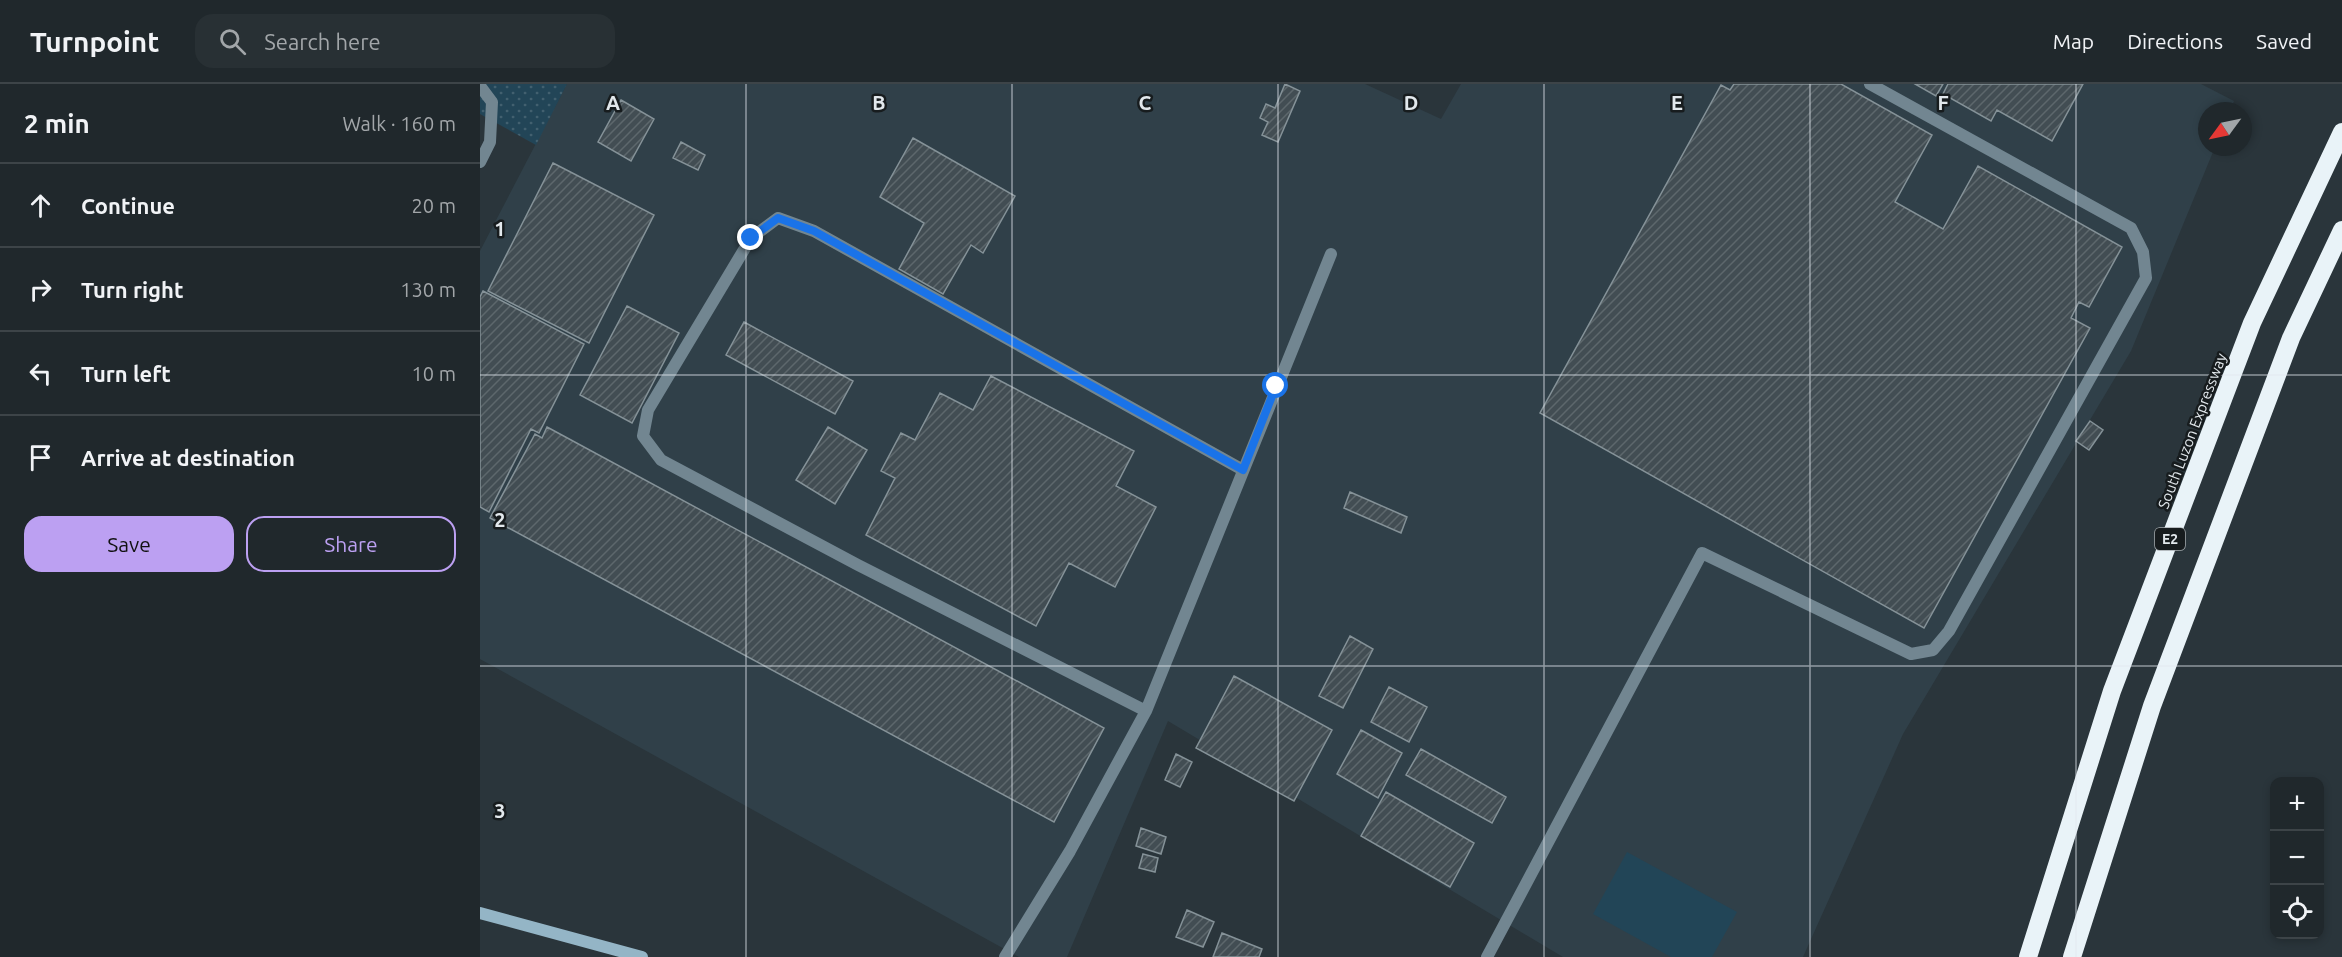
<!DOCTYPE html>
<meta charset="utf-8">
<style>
:root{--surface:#20282c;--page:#283034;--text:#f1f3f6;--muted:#a2a6a9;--line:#3d4448;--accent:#bca0f2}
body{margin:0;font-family:Ubuntu,sans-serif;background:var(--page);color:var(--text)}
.controls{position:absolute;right:18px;bottom:18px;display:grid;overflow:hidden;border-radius:12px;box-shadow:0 3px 9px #0003}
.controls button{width:54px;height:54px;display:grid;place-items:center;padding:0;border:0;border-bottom:2px solid var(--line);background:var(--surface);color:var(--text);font:30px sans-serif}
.compass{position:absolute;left:1718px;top:18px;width:54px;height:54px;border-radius:50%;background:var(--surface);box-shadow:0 3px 9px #0003;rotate:237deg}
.stop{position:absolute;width:18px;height:18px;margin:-14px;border:4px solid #1a73e8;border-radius:50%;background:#fff}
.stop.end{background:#1a73e8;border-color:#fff;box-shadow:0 2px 6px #0008}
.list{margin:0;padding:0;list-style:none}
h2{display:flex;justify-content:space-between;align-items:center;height:78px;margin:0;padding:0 24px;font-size:26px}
h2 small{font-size:20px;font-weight:400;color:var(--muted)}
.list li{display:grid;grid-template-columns:39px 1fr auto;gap:18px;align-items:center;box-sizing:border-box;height:84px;padding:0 24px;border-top:2px solid var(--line)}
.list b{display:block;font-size:22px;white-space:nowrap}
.list em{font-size:20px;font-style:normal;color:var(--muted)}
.actions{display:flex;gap:12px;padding:18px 24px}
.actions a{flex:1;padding:14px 0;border:2px solid var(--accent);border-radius:18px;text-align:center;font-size:21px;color:var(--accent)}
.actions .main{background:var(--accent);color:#111}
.icon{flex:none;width:33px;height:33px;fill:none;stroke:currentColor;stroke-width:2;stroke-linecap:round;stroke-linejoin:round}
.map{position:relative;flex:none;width:1862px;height:873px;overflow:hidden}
header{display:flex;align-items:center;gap:36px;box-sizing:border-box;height:84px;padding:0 30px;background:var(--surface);border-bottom:2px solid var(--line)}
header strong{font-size:28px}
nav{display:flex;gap:33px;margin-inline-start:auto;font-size:21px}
.search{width:420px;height:54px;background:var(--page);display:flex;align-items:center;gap:15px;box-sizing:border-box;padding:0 21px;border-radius:18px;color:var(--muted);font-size:22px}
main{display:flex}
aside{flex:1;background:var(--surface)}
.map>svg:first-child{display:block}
</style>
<header>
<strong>Turnpoint</strong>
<div class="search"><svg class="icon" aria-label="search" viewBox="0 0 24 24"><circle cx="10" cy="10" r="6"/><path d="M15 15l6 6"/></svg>Search here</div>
<nav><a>Map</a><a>Directions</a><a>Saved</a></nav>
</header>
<main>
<aside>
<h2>2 min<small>Walk · 160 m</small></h2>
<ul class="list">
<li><svg class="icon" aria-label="ahead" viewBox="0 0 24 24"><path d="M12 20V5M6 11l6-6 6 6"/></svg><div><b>Continue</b></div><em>20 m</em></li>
<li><svg class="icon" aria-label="right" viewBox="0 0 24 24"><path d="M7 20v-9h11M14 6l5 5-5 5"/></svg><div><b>Turn right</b></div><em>130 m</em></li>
<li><svg class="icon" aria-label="left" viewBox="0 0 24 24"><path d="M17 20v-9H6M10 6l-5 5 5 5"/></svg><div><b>Turn left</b></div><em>10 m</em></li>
<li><svg class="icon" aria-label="arrive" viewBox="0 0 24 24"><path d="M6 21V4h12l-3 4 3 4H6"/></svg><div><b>Arrive at destination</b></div></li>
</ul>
<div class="actions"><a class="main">Save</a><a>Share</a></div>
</aside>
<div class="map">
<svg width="1862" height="873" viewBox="0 0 1862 873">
<defs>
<pattern id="grass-dots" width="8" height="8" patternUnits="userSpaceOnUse" patternTransform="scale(1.5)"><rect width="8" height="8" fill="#224557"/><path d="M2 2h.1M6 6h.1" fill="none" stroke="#42606f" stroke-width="1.8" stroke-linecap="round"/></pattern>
<pattern id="building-hatch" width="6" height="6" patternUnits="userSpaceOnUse" patternTransform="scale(1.5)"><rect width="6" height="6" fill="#424d53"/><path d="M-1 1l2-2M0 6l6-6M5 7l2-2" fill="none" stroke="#5d676c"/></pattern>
</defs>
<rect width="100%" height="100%" fill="#2a353b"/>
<path fill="#304049" d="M87 0H885L961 35 981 0H1721L1754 17 1750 27H1727V63H1735L1651 267 1423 650 1323 873H1083L688 637 587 873H539L0 575V167Z"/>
<path fill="url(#grass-dots)" d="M0 0H87L56 61 0 30Z"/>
<path fill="#224557" d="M1147 768 1257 828 1232 873H1191L1113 830Z"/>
<path fill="url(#building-hatch)" stroke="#859298" stroke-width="1.5" d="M805 0 820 7 798 58 782 51 788 38 780 34 786 20 795 24Z
M1254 0H1361L1452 51 1415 118 1463 145 1498 82 1642 163 1609 223 1599 218 1591 234 1610 244 1444 544 1060 329 1241 1 1250 6Z
M1435 0H1463L1456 12Z
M1468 0H1603L1572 57 1517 26 1511 37 1463 10Z
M141 16 174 35 151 77 118 58Z
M433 54 535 112 503 169 491 161 463 210 419 185 444 139 400 113Z
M201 58 225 71 218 86 193 74Z
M73 79 174 131 109 259 8 207Z
M3 207 104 260 59 349 51 345 9 428 0 423V213Z
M147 222 199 249 152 339 100 311Z
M264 238 373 297 355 330 246 271Z
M511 292 654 367 636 402 676 423 635 503 589 479 556 542 386 451 415 394 401 387 421 349 435 356 460 309 493 326Z
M1610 337 1623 346 1609 366 1596 357Z
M67 343 624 644 574 738 10 434 55 350 62 354Z
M348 343 387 366 355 420 316 396Z
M870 408 927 433 921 449 864 424Z
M870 552 893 565 863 624 839 612Z
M754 592 852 646 814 717 716 664Z
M909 603 947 623 929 658 891 638Z
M881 646 922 669 898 714 857 690Z
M941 665 1026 713 1012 739 926 691Z
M696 670 712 678 700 703 685 696Z
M906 708 994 759 970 803 881 752Z
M661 744 686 753 681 770 656 762Z
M663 770 678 774 675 788 659 784Z
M707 826 734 838 723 863 696 853Z
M742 849 782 865 779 873H733Z"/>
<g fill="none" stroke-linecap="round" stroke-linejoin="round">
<path stroke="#728691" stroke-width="12" d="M666 627 378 481 181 376 163 352 168 326 271 154 298 134 334 147 763 386
M525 873 590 767 666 627 851 170
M1007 873 1222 469 1431 570 1453 566 1469 547 1666 194 1663 168 1651 144 1390 0"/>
<path stroke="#728691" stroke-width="12" d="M0 2 12 18 10 58 0 78"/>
<path stroke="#94b5c6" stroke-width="12" d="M0 829 162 873"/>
<path stroke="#e9f3f8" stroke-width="18" d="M1548 873 1632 607 1772 239 1862 48
M1592 873 1672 622 1811 254 1862 146"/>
</g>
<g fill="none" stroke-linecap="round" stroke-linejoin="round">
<path stroke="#1a73e8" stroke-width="8" d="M271 154 298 134 334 147 763 386 796 302"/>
</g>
<path fill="none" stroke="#e2e8ec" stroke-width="1.5" stroke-opacity="0.55" d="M266 0V873M532 0V873M798 0V873M1064 0V873M1330 0V873M1596 0V873M0 291H1862M0 582H1862"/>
<g text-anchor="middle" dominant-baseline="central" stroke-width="5" stroke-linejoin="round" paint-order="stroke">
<rect fill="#171c1e" stroke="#a5abae" stroke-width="1.5" x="1675" y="444" width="30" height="22" rx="4.5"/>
<g font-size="14" font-weight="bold" fill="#e2e8ec">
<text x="1690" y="455">E2</text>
</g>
<g font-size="15" fill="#e2e8ec" stroke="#171c1e">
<text transform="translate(1712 347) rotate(-69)">South Luzon Expressway</text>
</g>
</g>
<g font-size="20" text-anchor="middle" font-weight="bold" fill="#e2e8ec" stroke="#171c1e" stroke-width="5" stroke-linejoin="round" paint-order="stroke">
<text x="133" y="26">A</text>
<text x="399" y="26">B</text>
<text x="665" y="26">C</text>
<text x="931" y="26">D</text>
<text x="1197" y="26">E</text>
<text x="1463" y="26">F</text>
<text x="20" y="152">1</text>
<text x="20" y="443">2</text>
<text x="20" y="734">3</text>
</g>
</svg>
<div class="controls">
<button>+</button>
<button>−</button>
<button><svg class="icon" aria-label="locate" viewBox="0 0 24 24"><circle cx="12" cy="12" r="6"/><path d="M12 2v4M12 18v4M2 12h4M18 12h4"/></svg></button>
</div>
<svg class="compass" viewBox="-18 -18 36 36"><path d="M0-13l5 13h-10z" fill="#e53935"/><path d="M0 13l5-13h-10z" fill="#a2a6a9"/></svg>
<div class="stop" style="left:796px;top:302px"></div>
<div class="stop end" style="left:271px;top:154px"></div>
</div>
</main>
